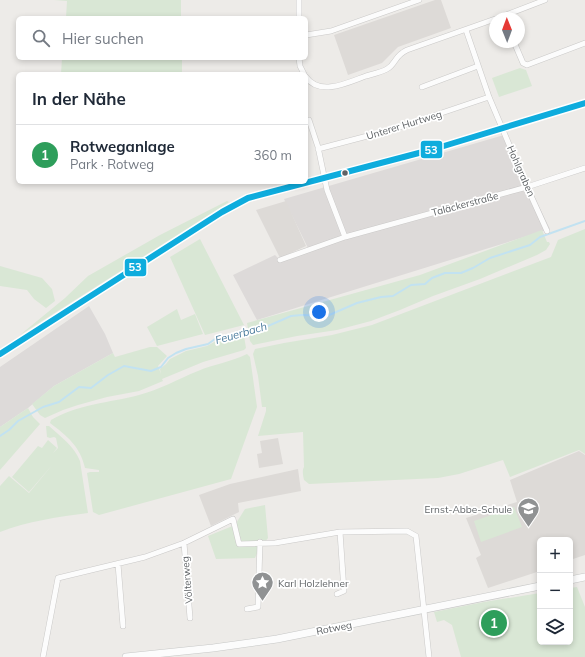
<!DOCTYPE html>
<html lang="de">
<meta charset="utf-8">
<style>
:root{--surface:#fff;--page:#f6f6f7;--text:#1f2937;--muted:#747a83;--line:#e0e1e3;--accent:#0f766e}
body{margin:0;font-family:Mulish,sans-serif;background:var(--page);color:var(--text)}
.controls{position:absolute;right:12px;bottom:12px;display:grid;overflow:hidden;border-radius:6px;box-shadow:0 2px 6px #0003}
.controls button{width:36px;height:36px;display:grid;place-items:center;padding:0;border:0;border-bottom:1px solid var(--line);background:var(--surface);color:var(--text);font:20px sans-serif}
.compass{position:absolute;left:489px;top:12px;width:36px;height:36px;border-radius:50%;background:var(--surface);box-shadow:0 2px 6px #0003;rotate:359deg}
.you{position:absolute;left:319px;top:312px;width:14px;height:14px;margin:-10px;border:3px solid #fff;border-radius:50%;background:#1a73e8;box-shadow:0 0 0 6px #1a73e833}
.badge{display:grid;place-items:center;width:26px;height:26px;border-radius:50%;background:var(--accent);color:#fff;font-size:13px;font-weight:700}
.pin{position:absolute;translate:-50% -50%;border:2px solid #fff;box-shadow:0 1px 4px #0006}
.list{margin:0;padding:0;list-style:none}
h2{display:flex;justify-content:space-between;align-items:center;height:52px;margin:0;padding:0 16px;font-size:17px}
h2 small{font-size:13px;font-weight:400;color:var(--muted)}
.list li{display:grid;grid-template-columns:26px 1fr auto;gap:12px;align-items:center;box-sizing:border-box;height:60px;padding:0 16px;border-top:1px solid var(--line)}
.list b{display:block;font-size:15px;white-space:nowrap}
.list p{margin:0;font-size:13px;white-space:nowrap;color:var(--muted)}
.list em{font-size:13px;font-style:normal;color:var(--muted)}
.icon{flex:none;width:22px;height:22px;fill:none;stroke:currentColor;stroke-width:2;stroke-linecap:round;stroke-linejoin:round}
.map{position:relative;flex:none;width:585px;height:657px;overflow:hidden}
.search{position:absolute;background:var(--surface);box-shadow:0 2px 6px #0003;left:16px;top:16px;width:292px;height:44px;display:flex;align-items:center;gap:10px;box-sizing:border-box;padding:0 14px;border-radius:6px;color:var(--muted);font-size:15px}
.panel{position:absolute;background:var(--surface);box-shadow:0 2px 6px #0003;left:16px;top:72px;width:292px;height:112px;border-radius:6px}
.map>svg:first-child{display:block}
</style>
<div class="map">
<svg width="585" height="657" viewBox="0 0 585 657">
<rect width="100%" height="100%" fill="#edebe8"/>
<path fill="#dddad9" d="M504 135 550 229 257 320 233 275 275 255 279 259 308 248 284 199Z
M89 306 105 334 113 353 54 386 28 408 0 427V367Z"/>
<path fill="#dddad7" d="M435 0H441L451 28 398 47 382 63 348 75 334 35Z
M286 201 306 246 280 258 256 210Z
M278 438 283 464 259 468 257 454 262 453 260 441Z
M579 451 585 455V555L570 560V540H540V571L488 588 476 558 481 555 466 518 517 502 510 480Z
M298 469 301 491 238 503 239 512 211 526 199 495 230 484Z"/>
<path fill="#d9e7d5" d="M54 0H181V18H66L67 1Z
M62 58H182V74H61Z
M520 68 526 70 532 86 499 97 492 78Z
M227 201 229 202 20 335 65 298 88 276 160 235Z
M585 229V454L579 450 510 477 503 460 459 474 438 478 309 484 304 480C303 476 302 470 304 467L303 432 258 436 266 411V407H262L258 376 253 354 255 349 284 343 332 335 372 325 551 257 558 240Z
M542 230 547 242H549L550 244 546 250 537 255 480 279 433 296 400 310 371 321 337 330 297 336 253 345 250 341 247 323 420 275Z
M200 239 244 325 205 335 170 257Z
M0 266 42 278 52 289 55 301 46 308 34 299 27 290 0 286Z
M177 309 181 320 195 314 203 334 157 346 147 327Z
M244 336 246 348 244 350 203 362 162 379 163 381 139 391 107 397 78 405 63 410 45 418 40 415 32 404 54 386 113 353 115 357 150 347H157L167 356 158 366 161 374 160 369 166 364 170 359 186 351 207 346 218 340Z
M247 354 250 357 251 364 257 407 231 479 99 515 93 512 87 473 90 472H99V470L85 468C80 446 67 436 50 423L51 420C78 404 109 403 139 395 159 390 178 379 198 371 214 364 231 362 247 354Z
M28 408 33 417 40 424 0 470V427Z
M46 426H49C61 437 74 446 80 461L88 513C59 517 27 521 0 532V486L9 476 29 493 53 464 29 492 12 477 38 446 42 448 48 440 57 448 53 453 58 448 56 438 54 437 50 438 47 437Z
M265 505 268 538 258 551 255 558 216 559 208 536 235 525 245 509Z
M514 507 522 527 481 542 474 521Z
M577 587 585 607V657H461L452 625 444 620 437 622 434 612 484 602 540 593V642H570V588Z"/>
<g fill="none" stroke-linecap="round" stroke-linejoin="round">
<path stroke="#c2e2f1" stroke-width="2" d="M0 436 9 430 18 421 43 407 59 402 79 387 91 388 108 375 124 366 151 371 161 367 168 358 176 353 186 349 208 344 215 339 227 336 254 332 291 316 302 315 327 316 357 303 381 297 393 296 411 285 425 284 432 278 445 273H461L473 268 490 258 530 245 540 237 585 221"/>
<defs>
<path id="street" d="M299 0V18
M498 18 545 0
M466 30 489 97 527 187 547 231
M306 35 331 31 419 0
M514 42 523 63 527 65 585 43
M299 58 300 66 304 74
M306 77C320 97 349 82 366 76 373 74 382 72 387 69 396 64 394 56 407 50L495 19
M422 87 478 66
M309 120 318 147 327 190 345 237
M318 149 394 129 489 97
M280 260 345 237 527 187 585 168
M0 354 222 212 248 198 434 149 585 103
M184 543 190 618
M118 564 123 626
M337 594 344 591 340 532
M247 609 258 607 260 542
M43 657 58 578 145 557 184 543 233 519 239 544 275 543 340 532 407 531 416 536 429 657"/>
<path id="secondary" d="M570 580 585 577
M126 657 213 648 277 639 540 586"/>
</defs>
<use href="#street" stroke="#cac9c8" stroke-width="6"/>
<use href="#secondary" stroke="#c7c8c7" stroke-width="8"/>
<use href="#street" stroke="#fcfcfc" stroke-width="5"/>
<use href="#secondary" stroke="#fcfcfc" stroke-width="7"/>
<defs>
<path id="bus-1" d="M0 354 222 212 248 198 434 149 585 103"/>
</defs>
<use href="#bus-1" stroke="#fff" stroke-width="9"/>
<use href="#bus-1" stroke="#0eacdd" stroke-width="6"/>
</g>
<defs>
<symbol id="school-pin" viewBox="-11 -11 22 30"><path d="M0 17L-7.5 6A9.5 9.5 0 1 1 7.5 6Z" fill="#909293" stroke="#fff"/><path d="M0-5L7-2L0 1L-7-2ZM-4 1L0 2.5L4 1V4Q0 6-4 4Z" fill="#fff"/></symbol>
<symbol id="sight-pin" viewBox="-11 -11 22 30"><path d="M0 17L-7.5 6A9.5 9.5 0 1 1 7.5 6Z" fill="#909293" stroke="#fff"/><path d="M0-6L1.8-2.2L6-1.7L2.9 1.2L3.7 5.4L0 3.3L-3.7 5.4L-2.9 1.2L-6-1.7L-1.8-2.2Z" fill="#fff"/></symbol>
</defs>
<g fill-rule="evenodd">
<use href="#school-pin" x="516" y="496" width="25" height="34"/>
<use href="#sight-pin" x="250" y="570" width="25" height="34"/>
</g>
<circle fill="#5e6265" stroke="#fff" stroke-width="1.5" cx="345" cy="173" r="3.5"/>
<g text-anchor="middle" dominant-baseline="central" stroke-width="3.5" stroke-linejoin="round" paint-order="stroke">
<g font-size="10" fill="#5e6265" stroke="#fff">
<text transform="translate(404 125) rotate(-17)">Unterer Hurtweg</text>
<text transform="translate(521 171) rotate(66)">Hohlgraben</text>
<text transform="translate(465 204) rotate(-15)">Taläckerstraße</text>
<text transform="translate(187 580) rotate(-95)">Völterweg</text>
<text transform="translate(334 628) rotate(-11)">Rotweg</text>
</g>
<g font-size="10" fill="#5e6265" stroke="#fff" text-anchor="end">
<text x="512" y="509">Ernst-Abbe-Schule</text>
<text x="278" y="583" text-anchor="start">Karl Holzlehner</text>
</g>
<g font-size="11" font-style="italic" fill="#4b7b9d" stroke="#fff">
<text transform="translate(241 333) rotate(-16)">Feuerbach</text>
</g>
</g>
<g stroke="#fff" stroke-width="1.5">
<rect x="420" y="140" width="23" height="19" rx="4" fill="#0eacdd"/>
<rect x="124" y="258" width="23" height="19" rx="4" fill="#0eacdd"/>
</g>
<g font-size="11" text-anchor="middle" font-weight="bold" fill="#fff">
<text x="431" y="154">53</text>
<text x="135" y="271">53</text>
</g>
</svg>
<div class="controls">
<button>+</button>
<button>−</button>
<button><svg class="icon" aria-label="layers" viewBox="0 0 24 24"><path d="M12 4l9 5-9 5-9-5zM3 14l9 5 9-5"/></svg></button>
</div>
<svg class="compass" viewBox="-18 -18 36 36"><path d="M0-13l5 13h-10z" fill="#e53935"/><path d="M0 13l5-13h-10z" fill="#747a83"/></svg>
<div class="you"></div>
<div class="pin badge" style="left:494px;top:623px;background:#2e9e5b">1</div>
<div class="search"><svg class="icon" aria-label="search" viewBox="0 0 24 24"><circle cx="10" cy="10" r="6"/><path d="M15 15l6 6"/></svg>Hier suchen</div>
<section class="panel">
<h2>In der Nähe<small></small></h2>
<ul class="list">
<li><span class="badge" style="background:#2e9e5b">1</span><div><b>Rotweganlage</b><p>Park · Rotweg</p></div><em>360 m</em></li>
</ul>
</section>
</div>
